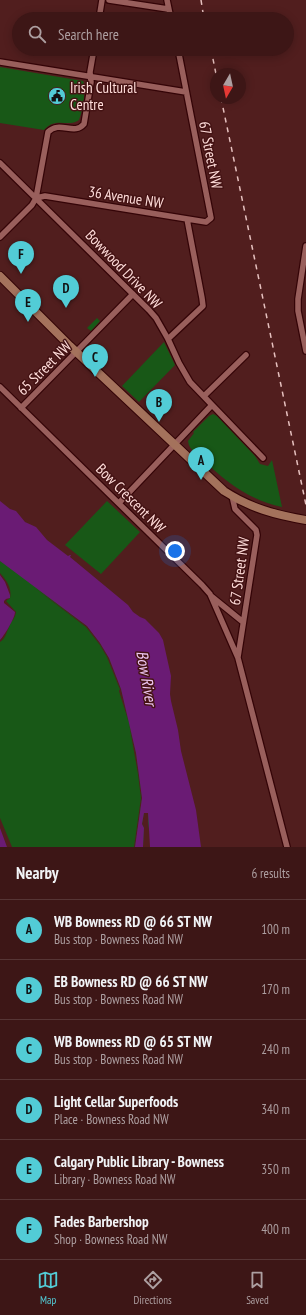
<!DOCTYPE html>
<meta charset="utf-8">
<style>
:root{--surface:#3d1616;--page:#482323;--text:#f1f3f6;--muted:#ad9fa1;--line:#563535;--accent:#52ccd6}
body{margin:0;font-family:"PT Sans Narrow",sans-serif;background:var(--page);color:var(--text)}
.compass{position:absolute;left:210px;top:68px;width:36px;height:36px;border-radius:50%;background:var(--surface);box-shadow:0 2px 10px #0003;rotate:189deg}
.you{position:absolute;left:175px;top:551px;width:14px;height:14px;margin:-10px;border:3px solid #fff;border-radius:50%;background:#1a73e8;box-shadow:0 0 0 6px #1a73e833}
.badge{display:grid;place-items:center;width:26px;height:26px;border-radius:50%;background:var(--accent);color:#111;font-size:13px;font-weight:700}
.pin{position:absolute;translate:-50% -33px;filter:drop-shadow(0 1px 2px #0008)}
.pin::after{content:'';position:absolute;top:21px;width:14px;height:12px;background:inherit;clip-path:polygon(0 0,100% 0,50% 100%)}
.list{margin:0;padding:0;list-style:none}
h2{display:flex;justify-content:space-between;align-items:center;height:52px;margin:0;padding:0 16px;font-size:17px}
h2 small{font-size:13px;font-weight:400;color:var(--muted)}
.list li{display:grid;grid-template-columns:26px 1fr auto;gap:12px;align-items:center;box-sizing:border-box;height:60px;padding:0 16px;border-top:1px solid var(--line)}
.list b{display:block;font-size:15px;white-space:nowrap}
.list p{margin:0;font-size:13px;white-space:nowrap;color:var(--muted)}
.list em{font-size:13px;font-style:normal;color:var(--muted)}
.icon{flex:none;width:22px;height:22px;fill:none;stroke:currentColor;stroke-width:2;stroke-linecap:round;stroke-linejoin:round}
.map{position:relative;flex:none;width:306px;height:847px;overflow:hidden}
.search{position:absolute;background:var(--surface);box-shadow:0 2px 10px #0003;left:12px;right:12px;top:12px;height:44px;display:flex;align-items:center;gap:10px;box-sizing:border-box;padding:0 14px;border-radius:22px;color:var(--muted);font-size:15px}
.sheet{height:412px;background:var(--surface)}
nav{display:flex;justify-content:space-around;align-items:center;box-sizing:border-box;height:56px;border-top:1px solid var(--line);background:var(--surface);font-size:11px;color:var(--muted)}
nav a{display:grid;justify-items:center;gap:2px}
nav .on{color:var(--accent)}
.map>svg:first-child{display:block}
</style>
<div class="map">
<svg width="306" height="847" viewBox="0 0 306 847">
<rect width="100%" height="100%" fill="#511e1e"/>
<path fill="#185817" d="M0 67 83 81C87 87 82 113 79 120 68 128 56 116 44 130L0 123Z
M97 318 100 321 91 331 87 328Z
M164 342 175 365 139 402 122 386Z
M213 414 217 416 255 456 260 464 268 466 272 460 282 507C250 500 227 483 203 460 197 454 189 450 188 441L194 433 193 432 209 416Z
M107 501 140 532 101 574 65 545Z
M0 561 125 636 152 804 148 829V813H144L142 824 144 828 143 847H135L142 798 136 753 121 689 109 658 100 643 87 626 35 588 86 627 100 645 107 657 119 687 120 689 119 691 129 723 138 774 141 798 134 847H12L0 818V642C6 638 6 633 9 627 11 621 15 619 16 612L6 601 10 598C12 588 7 581 0 573Z"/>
<path fill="#6a1b74" d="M0 501 10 509 16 511 25 522 36 527 47 540 68 556 70 555H71L70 557 128 605 133 612 140 617 145 619 159 633 163 640 171 676 170 694 171 701 178 730 181 751 196 810 201 847H150L148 813H144L142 824 144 828 143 847H135L142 798 136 753 121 689 109 658 100 643 87 626 0 561Z
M0 575 5 582 10 595V598L6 599 4 601V603L15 612C15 618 4 636 0 640Z
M0 828 7 847H0Z"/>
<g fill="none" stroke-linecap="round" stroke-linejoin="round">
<defs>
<path id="street" d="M109 0 168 9
M167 0 171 19
M99 19 102 0
M0 62 186 92
M0 163 149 310 156 318 168 339 179 363 190 382 263 458
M36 198 45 196 206 222 211 218 178 49
M0 237 32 205 36 198 48 132C60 120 74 136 84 124L91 82 90 72 94 49
M306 246 298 299V311L306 351
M168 339 203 306 202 298 187 219
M0 387 202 585 210 594 238 658 287 847
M204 396 246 355
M21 408 133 294
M232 496 235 509 256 530 257 535 238 657
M119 503 212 405
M211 596 243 622"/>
<path id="secondary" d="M0 276 70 346 224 491C250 508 276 515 306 520"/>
</defs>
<use href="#street" stroke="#340407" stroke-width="8"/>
<use href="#secondary" stroke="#340407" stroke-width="10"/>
<use href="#street" stroke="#995f5c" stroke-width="5.5"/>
<use href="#secondary" stroke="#a4725c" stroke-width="8"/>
<path stroke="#e6c1bf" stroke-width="1.5" stroke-dasharray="5 5" stroke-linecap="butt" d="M201 0 204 19
M211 49 216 74
M221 98 306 505"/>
</g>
<defs>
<symbol id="civic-disc" viewBox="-11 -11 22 22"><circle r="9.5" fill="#52ccd6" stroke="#451314"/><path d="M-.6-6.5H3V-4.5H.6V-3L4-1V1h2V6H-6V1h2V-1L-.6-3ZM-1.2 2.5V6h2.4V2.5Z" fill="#111"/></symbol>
</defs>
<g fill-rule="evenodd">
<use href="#civic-disc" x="47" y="86" width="20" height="20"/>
</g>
<g text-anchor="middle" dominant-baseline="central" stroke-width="3" stroke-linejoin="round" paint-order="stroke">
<g font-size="15" fill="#ffddda" stroke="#451314" text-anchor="start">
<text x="70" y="87">Irish Cultural<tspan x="70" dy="17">Centre</tspan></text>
</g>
<g font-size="15" fill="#ffddda" stroke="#451314">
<text transform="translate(211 155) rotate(79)">67 Street NW</text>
<text transform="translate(126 197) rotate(9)">36 Avenue NW</text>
<text transform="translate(124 269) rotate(46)">Bowwood Drive NW</text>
<text transform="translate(44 368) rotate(-45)">65 Street NW</text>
<text transform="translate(131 498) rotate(45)">Bow Crescent NW</text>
<text transform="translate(239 571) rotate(-82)">67 Street NW</text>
</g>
<g font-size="16" font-style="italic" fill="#eec6f2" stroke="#451314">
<text transform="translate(147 678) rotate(80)">Bow River</text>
</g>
</g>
</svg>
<svg class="compass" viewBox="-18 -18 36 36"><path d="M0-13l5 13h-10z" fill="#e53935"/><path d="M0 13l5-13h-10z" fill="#ad9fa1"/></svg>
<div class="you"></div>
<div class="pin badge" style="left:201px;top:480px">A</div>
<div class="pin badge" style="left:159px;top:422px">B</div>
<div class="pin badge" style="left:95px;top:377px">C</div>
<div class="pin badge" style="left:66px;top:308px">D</div>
<div class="pin badge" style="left:28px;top:322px">E</div>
<div class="pin badge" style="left:21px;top:274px">F</div>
<div class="search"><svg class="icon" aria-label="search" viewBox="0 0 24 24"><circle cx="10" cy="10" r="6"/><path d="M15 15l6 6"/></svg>Search here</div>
</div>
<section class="sheet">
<h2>Nearby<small>6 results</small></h2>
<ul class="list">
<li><span class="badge">A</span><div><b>WB Bowness RD @ 66 ST NW</b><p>Bus stop · Bowness Road NW</p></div><em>100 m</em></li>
<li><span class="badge">B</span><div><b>EB Bowness RD @ 66 ST NW</b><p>Bus stop · Bowness Road NW</p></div><em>170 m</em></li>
<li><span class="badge">C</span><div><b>WB Bowness RD @ 65 ST NW</b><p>Bus stop · Bowness Road NW</p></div><em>240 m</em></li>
<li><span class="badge">D</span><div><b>Light Cellar Superfoods</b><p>Place · Bowness Road NW</p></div><em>340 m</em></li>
<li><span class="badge">E</span><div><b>Calgary Public Library - Bowness</b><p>Library · Bowness Road NW</p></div><em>350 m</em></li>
<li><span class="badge">F</span><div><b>Fades Barbershop</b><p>Shop · Bowness Road NW</p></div><em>400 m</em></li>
</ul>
</section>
<nav>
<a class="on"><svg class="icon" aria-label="map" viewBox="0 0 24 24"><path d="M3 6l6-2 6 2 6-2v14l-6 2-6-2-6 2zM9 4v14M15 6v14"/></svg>Map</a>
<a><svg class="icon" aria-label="directions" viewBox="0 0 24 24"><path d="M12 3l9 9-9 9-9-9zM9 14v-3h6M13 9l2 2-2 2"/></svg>Directions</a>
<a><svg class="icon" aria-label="saved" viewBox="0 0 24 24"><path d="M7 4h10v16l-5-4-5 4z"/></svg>Saved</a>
</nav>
